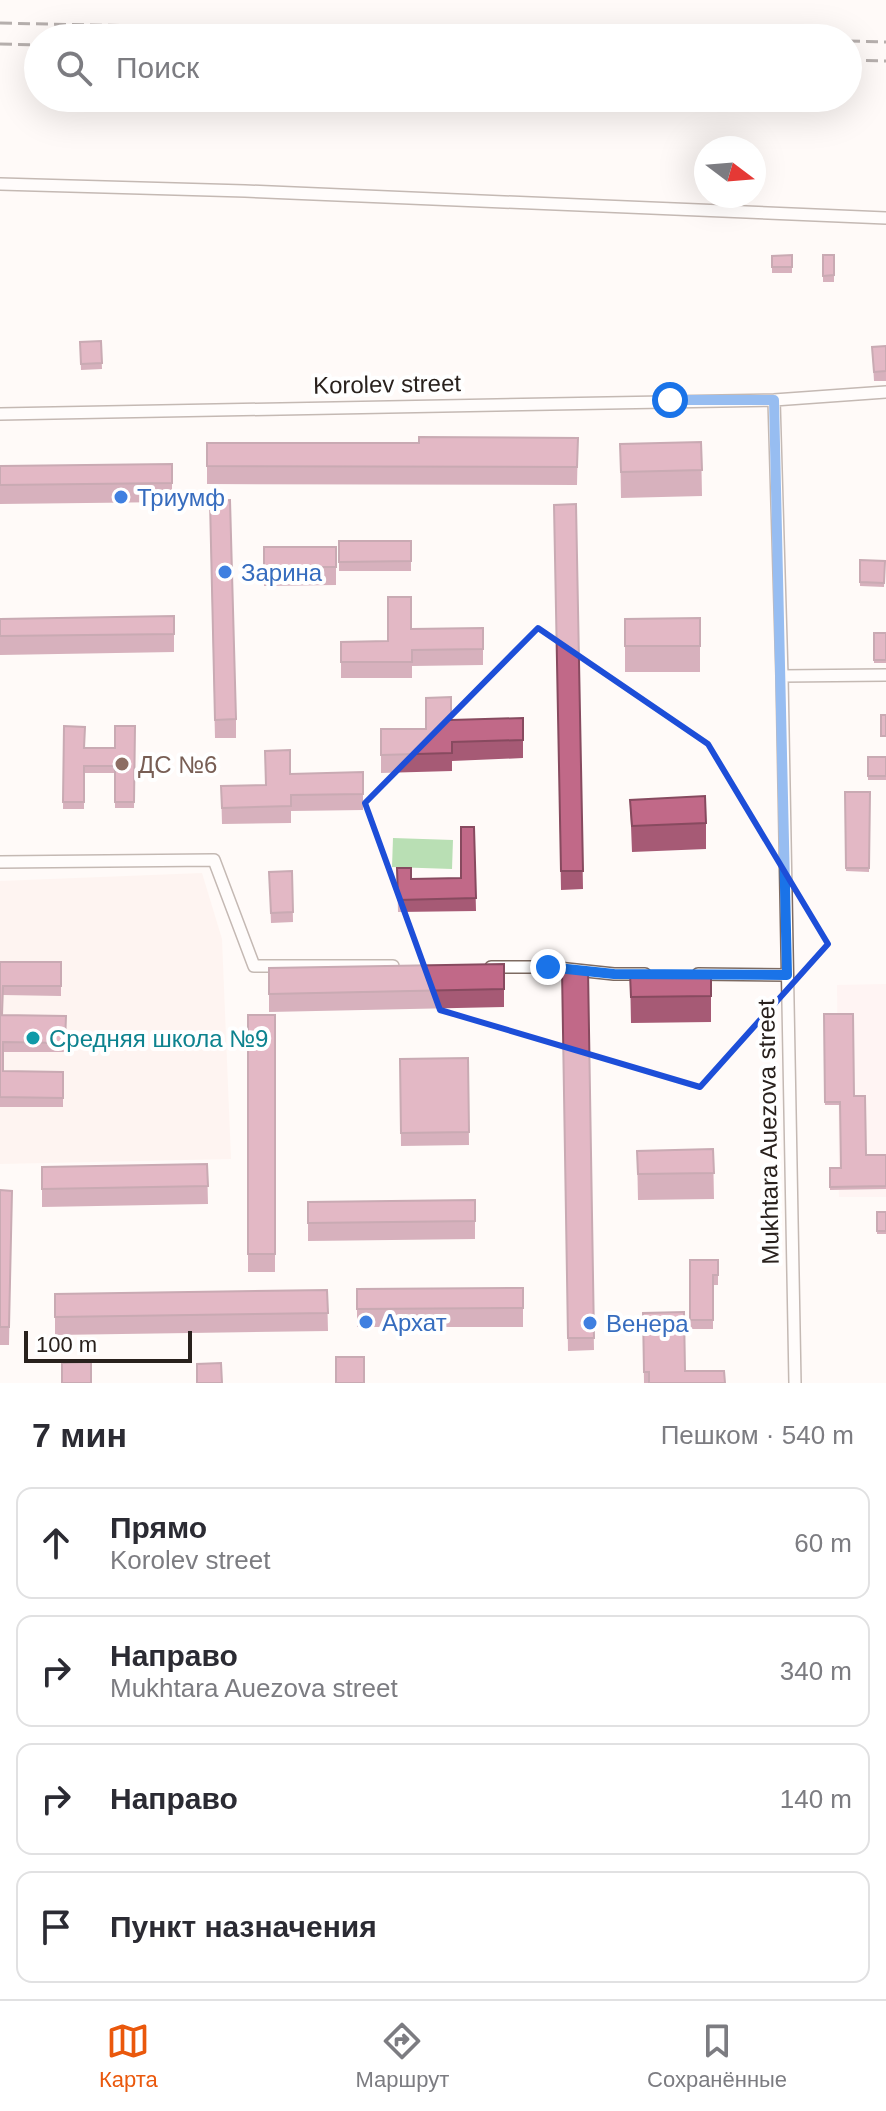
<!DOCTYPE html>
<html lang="ru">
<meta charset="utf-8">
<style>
:root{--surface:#fff;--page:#f7f7f7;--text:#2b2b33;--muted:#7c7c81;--line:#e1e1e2;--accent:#ea580c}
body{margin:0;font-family:Arial,sans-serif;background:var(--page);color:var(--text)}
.compass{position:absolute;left:694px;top:136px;width:72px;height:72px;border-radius:50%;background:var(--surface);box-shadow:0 8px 32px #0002;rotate:106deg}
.scale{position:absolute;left:24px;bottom:20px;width:168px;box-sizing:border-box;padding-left:8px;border:4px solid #29211d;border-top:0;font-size:22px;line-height:28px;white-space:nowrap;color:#29211d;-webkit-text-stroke:6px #fff;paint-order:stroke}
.stop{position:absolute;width:24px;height:24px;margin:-18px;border:6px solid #1a73e8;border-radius:50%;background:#fff}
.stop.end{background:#1a73e8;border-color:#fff;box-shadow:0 2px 8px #0008}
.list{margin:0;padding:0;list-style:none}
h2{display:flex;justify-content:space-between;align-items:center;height:104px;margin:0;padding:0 32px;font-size:34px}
h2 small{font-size:26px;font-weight:400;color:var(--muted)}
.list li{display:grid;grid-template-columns:52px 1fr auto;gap:24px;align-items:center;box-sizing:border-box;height:112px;margin:0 16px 16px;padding:0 16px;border:2px solid var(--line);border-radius:16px}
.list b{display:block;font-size:30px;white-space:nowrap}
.list p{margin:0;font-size:26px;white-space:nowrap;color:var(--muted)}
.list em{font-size:26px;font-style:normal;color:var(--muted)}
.icon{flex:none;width:44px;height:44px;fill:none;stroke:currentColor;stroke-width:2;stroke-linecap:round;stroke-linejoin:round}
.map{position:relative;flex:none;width:886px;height:1383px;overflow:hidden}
.search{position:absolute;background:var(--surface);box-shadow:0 8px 32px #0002;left:24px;right:24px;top:24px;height:88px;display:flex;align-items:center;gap:20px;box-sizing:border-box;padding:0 28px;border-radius:44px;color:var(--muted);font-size:30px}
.sheet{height:616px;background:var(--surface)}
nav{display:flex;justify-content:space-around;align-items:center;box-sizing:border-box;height:112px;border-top:2px solid var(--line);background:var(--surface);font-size:22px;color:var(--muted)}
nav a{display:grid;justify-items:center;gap:4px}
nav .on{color:var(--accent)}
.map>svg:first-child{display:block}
</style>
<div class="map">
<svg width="886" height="1383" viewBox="0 0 886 1383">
<rect width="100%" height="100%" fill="#fffaf8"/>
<path fill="#feeded" d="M886 984V1197H839L837 985Z"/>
<path fill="#fdeee8" d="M202 873 222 939 231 1159 0 1164V881Z"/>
<path fill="#b9dfb4" d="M393 838 453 840 452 869 392 867Z"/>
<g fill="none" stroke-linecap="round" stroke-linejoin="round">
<defs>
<path id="minor" d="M0 184 245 191 886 218
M774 400 782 676 795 1383
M0 414 774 400 886 392
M782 676 886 675
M0 862 214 860 254 966H393
M491 967H548L614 974H645
M698 974 787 975"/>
</defs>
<use href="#minor" stroke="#7d6a61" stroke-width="14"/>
<use href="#minor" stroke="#fff" stroke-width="11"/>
<path stroke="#5d5653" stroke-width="3" stroke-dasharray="12 6" stroke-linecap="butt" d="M0 23 706 38
M848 41 886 42
M0 44 38 45
M848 60 886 61"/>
</g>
<path fill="#a65a75" d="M792 255V273H772V256Z
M823 255H834V282H823Z
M101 341 102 369 81 370 80 342Z
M886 346V381H874L872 347Z
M578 438 577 485 207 484V443H419Z
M701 442 702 496 621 498 620 444Z
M172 464V502L0 504V466Z
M576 504 583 889 561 890 554 505Z
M210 519 236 719V738H215Z
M339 541H411V571H339Z
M264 547H336V585L264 586Z
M860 560 885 561 884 587 860 586Z
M174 616V652L0 655V619Z
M700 618V672H625V619Z
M483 628V665L412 666V678H341V642L388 641 411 629Z
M874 633H886V663H874Z
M523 718V758L452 761V771L381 773V729H426L451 720Z
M64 726 85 748H115L135 726 134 808H115V773H84V809H63Z
M868 757H886V780H868Z
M363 772V810L291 811V823L222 824 221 786 265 785 290 774Z
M845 792H870L869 872 846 871Z
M630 800 706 823V849L632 852Z
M474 827 476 911 398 912 397 868 411 879 461 878Z
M292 871 293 922 271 923 269 872Z
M0 962H61V996L3 995V1015L66 1016 65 1052H3V1071L63 1072V1107H0Z
M504 964V1007L269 1012V968Z
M588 969 594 1350 568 1351 562 970Z
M711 973V1022L631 1023 630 974Z
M824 1014 854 1096 866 1155H886V1147V1189L830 1190V1168H841L840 1105H825Z
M248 1015H275V1272H248Z
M468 1058 469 1145 401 1146 400 1059Z
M713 1149 714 1199 638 1200 637 1151Z
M207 1164 208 1204 42 1207V1167Z
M0 1190 12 1191 9 1345H0Z
M475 1200V1239L308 1241V1202Z
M877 1212H886V1234H877Z
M690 1260H718V1285H713V1329H690Z
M523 1288V1327H357V1289Z
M327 1290 328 1331 55 1335V1294Z
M643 1313 685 1371 725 1383H644Z"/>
<path fill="#c16988" stroke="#874a5f" stroke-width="2" d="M792 255V267H772V256Z
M823 255H834V275L823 276Z
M101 341 102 363 81 364 80 342Z
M886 346V371L874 372 872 347Z
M419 437 578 438 577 467 207 466V443H419Z
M701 442 702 470 621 472 620 444Z
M172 464V483L0 485V466Z
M230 500 236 719 215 720 210 501Z
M576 504 583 871H561L554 505Z
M339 541H411V561L339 562Z
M264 547H336V567H264Z
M860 560 885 561 884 583 860 582Z
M388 597H411V629L483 628V649L412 650V662H341V642L388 641Z
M174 616V634L0 636V619Z
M700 618V646H625V619Z
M874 633H886V660H874Z
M451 697V720L523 718V740L452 742V753L381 755V729H426V698Z
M881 715H886V736H881Z
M64 726 85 727 84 748H115V726H135L134 802H115V766H84V802H63Z
M290 750V774L363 772V794L291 795V806L222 808 221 786 266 785 265 751Z
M868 757H886V776H868Z
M845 792H870L869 868H846Z
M705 796 706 823 632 826 630 800Z
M461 827H474L476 898 398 900 397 868H411V879L461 878Z
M292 871 293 912 271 913 269 872Z
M0 962H61V986H3L2 1015 66 1016 65 1043 3 1042V1071L63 1072V1098L0 1097Z
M504 964V989L269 994V968Z
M588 969 594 1338H568L562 970Z
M711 973V996L631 997 630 974Z
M824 1014H853L854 1096H865L866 1155H886V1186L830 1187V1168H841L840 1102H825Z
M248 1015H275V1254H248Z
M468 1058 469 1132 401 1133 400 1059Z
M713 1149 714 1173 638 1174 637 1151Z
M207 1164 208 1186 42 1189V1167Z
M0 1190 12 1191 9 1327H0Z
M475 1200V1221L308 1223V1202Z
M877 1212H886V1231H877Z
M690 1260H718V1275H713V1320H690Z
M523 1288V1308L357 1309V1289Z
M327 1290 328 1313 55 1317V1294Z
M684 1312 685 1371H724L725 1383H649V1372H644L643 1313Z
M336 1357H364V1383H336Z
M91 1362V1383H62V1363Z
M221 1363 222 1383H197V1364Z"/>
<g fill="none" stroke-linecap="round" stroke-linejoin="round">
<path stroke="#1a73e8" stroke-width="10" d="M548 967 614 974 787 975 774 400H670"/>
</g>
<path d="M0 0H886V1383H0ZM538 628 708 744 828 944 700 1087 440 1010 365 803Z" fill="#fffaf8" fill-opacity=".55" fill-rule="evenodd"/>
<path fill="none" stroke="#1d4ed8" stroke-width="6" stroke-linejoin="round" d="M538 628 708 744 828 944 700 1087 440 1010 365 803Z"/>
<g fill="#3f7fe0" stroke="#fff" stroke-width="3">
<circle cx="121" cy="497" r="8"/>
<circle cx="225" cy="572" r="8"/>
<circle cx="366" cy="1322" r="8"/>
<circle cx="590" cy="1323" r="8"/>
</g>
<circle fill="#8d6e63" stroke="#fff" stroke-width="3" cx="122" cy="764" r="8"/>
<circle fill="#0f9aa8" stroke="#fff" stroke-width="3" cx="33" cy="1038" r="8"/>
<g text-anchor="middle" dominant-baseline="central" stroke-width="8" stroke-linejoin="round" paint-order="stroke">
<g font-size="24" fill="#29211d" stroke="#fff">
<text transform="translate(387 384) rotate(-1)">Korolev street</text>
<text transform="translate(768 1132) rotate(-91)">Mukhtara Auezova street</text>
</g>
<g font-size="24" fill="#366cbe" stroke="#fff" text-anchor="start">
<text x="137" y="497">Триумф</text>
<text x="241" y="572">Зарина</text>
<text x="382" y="1322">Архат</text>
<text x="606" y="1323">Венера</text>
</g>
<g font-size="24" fill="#785e54" stroke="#fff" text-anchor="start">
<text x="138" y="764">ДС №6</text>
</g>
<g font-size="24" fill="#0d838f" stroke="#fff" text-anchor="start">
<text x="49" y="1038">Средняя школа №9</text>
</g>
</g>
</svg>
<svg class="compass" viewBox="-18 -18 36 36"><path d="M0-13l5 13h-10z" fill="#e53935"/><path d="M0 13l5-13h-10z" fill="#7c7c81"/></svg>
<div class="scale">100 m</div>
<div class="stop" style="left:670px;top:400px"></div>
<div class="stop end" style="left:548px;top:967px"></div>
<div class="search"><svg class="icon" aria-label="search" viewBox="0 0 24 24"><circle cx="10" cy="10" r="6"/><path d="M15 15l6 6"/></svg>Поиск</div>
</div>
<section class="sheet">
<h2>7 мин<small>Пешком · 540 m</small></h2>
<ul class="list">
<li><svg class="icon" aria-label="ahead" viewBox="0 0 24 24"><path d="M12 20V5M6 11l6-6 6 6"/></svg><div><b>Прямо</b><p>Korolev street</p></div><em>60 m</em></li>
<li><svg class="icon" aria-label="right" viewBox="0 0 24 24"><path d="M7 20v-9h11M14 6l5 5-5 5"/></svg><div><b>Направо</b><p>Mukhtara Auezova street</p></div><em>340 m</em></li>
<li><svg class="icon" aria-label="right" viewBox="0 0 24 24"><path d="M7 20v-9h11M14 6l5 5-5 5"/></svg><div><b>Направо</b></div><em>140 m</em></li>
<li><svg class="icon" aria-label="arrive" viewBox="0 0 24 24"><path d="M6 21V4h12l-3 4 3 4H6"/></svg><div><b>Пункт назначения</b></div></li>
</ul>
</section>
<nav>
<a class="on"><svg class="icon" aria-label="map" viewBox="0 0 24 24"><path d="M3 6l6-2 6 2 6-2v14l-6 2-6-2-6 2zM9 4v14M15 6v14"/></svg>Карта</a>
<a><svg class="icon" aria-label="directions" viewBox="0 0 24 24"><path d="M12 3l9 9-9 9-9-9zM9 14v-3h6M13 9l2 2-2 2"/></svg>Маршрут</a>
<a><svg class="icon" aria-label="saved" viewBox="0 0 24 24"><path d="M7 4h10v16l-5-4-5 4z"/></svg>Сохранённые</a>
</nav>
